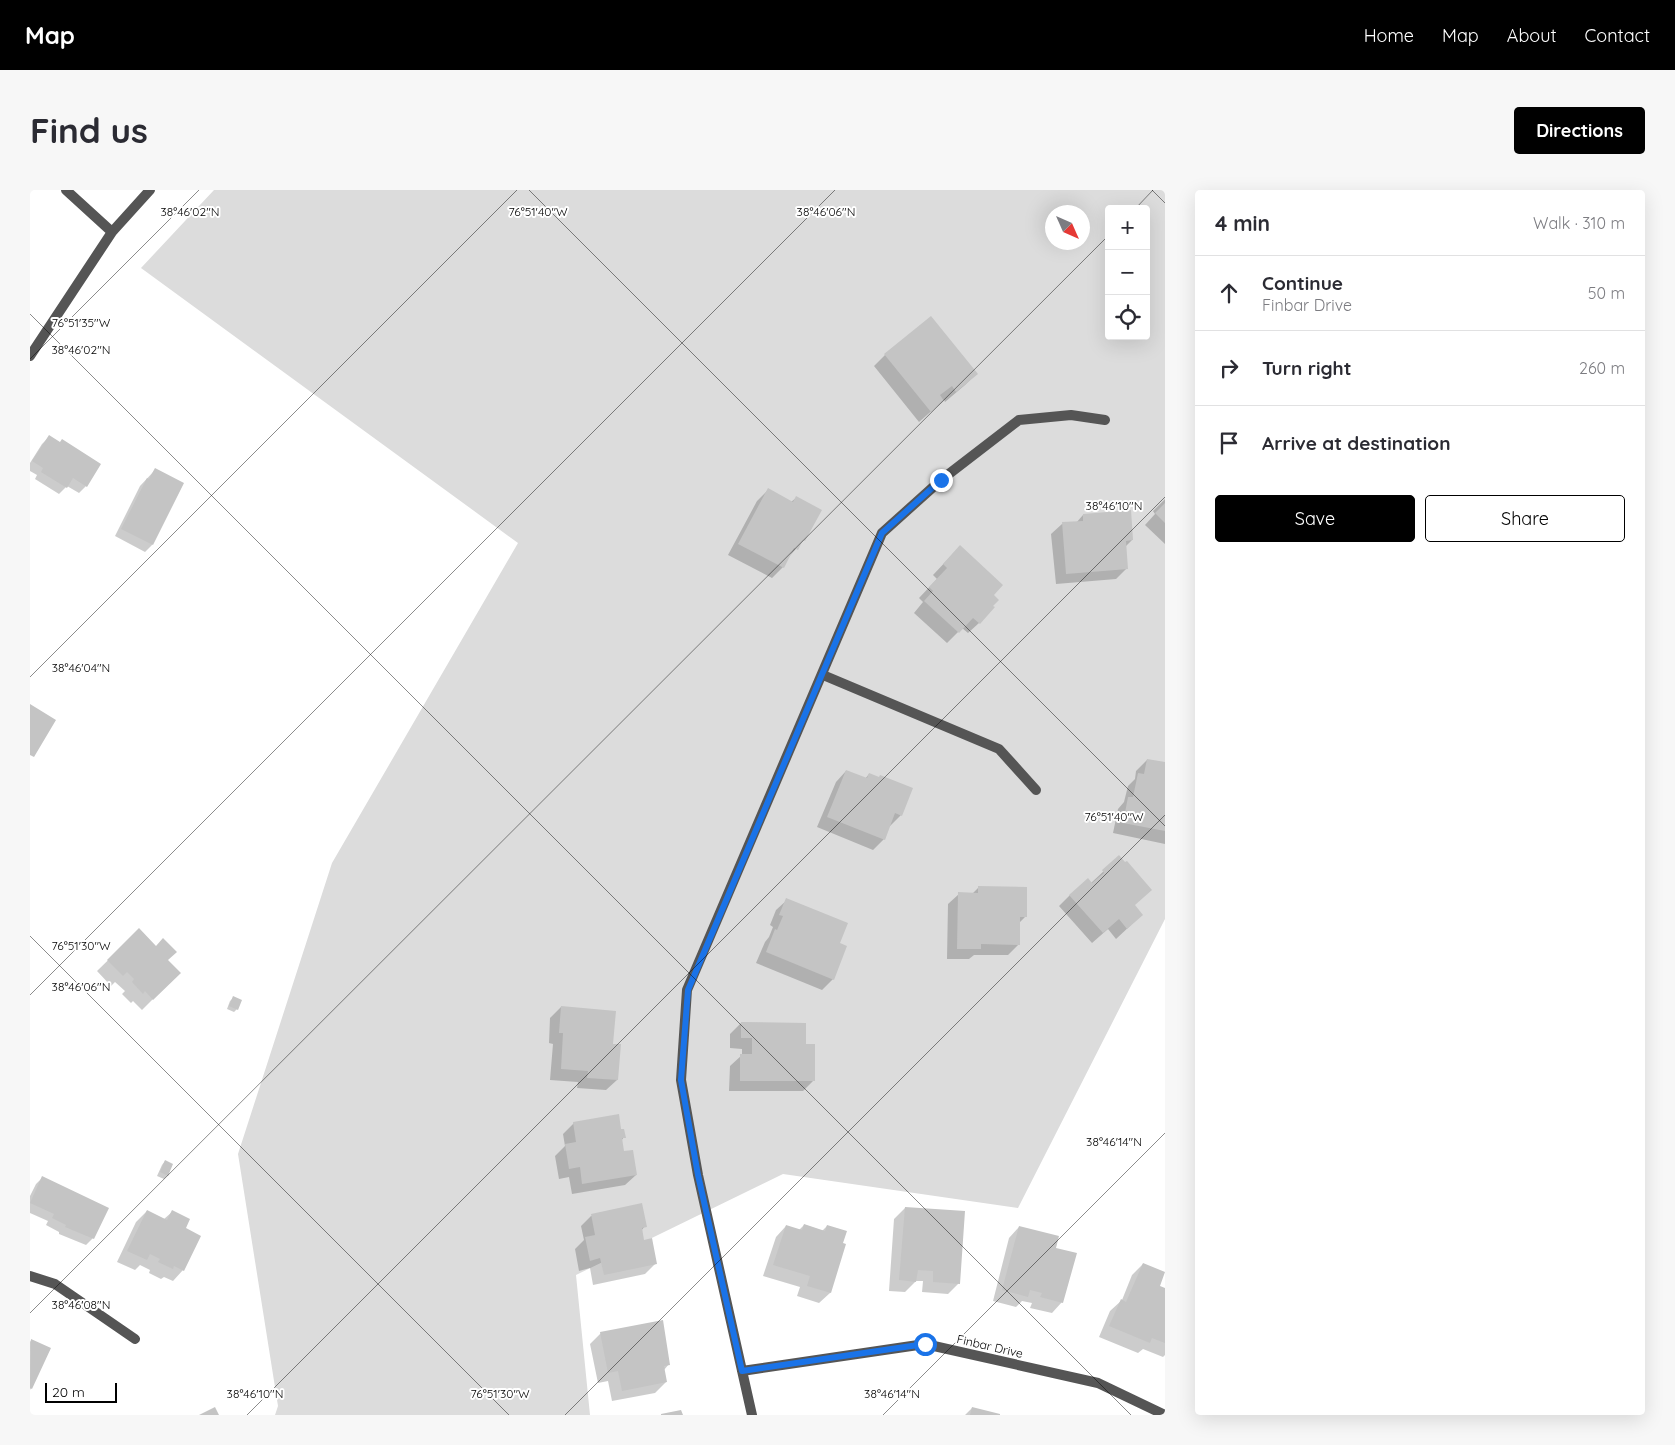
<!DOCTYPE html>
<meta charset="utf-8">
<style>
:root{--surface:#fff;--page:#f7f7f7;--text:#2b2b33;--muted:#7c7c81;--line:#e1e1e2;--accent:#000}
body{margin:0;font-family:Quicksand,sans-serif;background:var(--page);color:var(--text)}
.controls{position:absolute;right:15px;top:15px;display:grid;overflow:hidden;border-radius:5px;box-shadow:0 5px 20px #0002}
.controls button{width:45px;height:45px;display:grid;place-items:center;padding:0;border:0;border-bottom:1px solid var(--line);background:var(--surface);color:var(--text);font:25px sans-serif}
.compass{position:absolute;left:1015px;top:15px;width:45px;height:45px;border-radius:50%;background:var(--surface);box-shadow:0 5px 20px #0002;rotate:135deg}
.scale{position:absolute;left:15px;bottom:12px;width:72px;box-sizing:border-box;padding-left:5px;border:2px solid #000;border-top:0;font-size:14px;line-height:18px;white-space:nowrap;color:#000;-webkit-text-stroke:4px #fff;paint-order:stroke}
.stop{position:absolute;width:15px;height:15px;margin:-11px;border:4px solid #1a73e8;border-radius:50%;background:#fff}
.stop.end{background:#1a73e8;border-color:#fff;box-shadow:0 1px 5px #0008}
.list{margin:0;padding:0;list-style:none}
h2{display:flex;justify-content:space-between;align-items:center;height:65px;margin:0;padding:0 20px;font-size:21px}
h2 small{font-size:16px;font-weight:400;color:var(--muted)}
.list li{display:grid;grid-template-columns:32px 1fr auto;gap:15px;align-items:center;box-sizing:border-box;height:75px;padding:0 20px;border-top:1px solid var(--line)}
.list b{display:block;font-size:19px;white-space:nowrap}
.list p{margin:0;font-size:16px;white-space:nowrap;color:var(--muted)}
.list em{font-size:16px;font-style:normal;color:var(--muted)}
.actions{display:flex;gap:10px;padding:15px 20px}
.actions a{flex:1;padding:11px 0;border:1px solid var(--accent);border-radius:5px;text-align:center;font-size:18px;color:var(--accent)}
.actions .main{background:var(--accent);color:#fff}
.icon{flex:none;width:28px;height:28px;fill:none;stroke:currentColor;stroke-width:2;stroke-linecap:round;stroke-linejoin:round}
.map{position:relative;flex:none;width:1135px;height:1225px;overflow:hidden;border-radius:5px}
header{display:flex;align-items:center;gap:30px;box-sizing:border-box;height:70px;padding:0 25px;background:var(--accent);color:#fff}
header strong{font-size:24px}
nav{display:flex;gap:28px;margin-inline-start:auto;font-size:18px}
.intro{display:flex;align-items:center;justify-content:space-between;box-sizing:border-box;height:120px;padding:0 30px}
h1{margin:0;font-size:35px}
.button{padding:12px 22px;border-radius:5px;background:var(--accent);color:#fff;font-size:18px;font-weight:700}
main{display:flex;gap:30px;padding:0 30px}
aside{flex:1;background:var(--surface);border-radius:5px;box-shadow:0 5px 20px #0002}
.map>svg:first-child{display:block}
</style>
<header>
<strong>Map</strong>
<nav><a>Home</a><a>Map</a><a>About</a><a>Contact</a></nav>
</header>
<div class="intro"><h1>Find us</h1><a class="button">Directions</a></div>
<main>
<div class="map">
<svg width="1135" height="1225" viewBox="0 0 1135 1225">
<rect width="100%" height="100%" fill="#fff"/>
<path fill="#dcdcdc" fill-rule="evenodd" d="M184 0H1135V729L988 1018 753 984 546 1085 560 1225H245L248 1216 208 964 302 673 488 353 111 78ZM1079 19H1116V146H1079ZM1022 22H1052V52H1022Z"/>
<path fill="#0003" d="M901 128 946 184 935 195 915 212 914 210 889 232 844 176 855 165Z
M19 247 56 296 49 303 37 296 29 304 5 289 7 285 0 281V273L12 254Z
M125 280 153 294 122 355 115 362 85 346 110 296Z
M738 300 761 312 766 308 774 350 757 369 753 377 742 388 698 365 727 311Z
M1135 309V354L1115 335 1125 324 1123 321Z
M1053 325 1102 350 1095 357 1097 378 1086 389 1026 394 1021 344 1032 334 1046 333Z
M920 367 962 405 949 433 938 443 932 438 917 453 884 423 893 412 889 408 907 389 903 385Z
M1117 570 1135 574V654L1083 643 1088 619 1094 612 1098 596 1105 589 1106 581Z
M816 581 835 589 839 584 871 625 860 636 859 635 854 649 843 660 787 637 806 592Z
M1089 667 1104 716 1101 735 1086 749 1078 739 1062 753 1029 716 1040 705 1061 693Z
M948 698 995 727 989 733V754L978 765H944L939 769H917L918 714 929 704H942Z
M757 710 808 754 803 789 792 800 726 773 735 752 739 747 743 737 740 735 746 720Z
M109 740 149 783 112 820 103 811 101 813 92 804 95 801 85 792 81 796 67 781Z
M203 808 207 819 204 822 197 819 200 811Z
M531 817 582 855 587 890 576 900 547 898 548 892 520 890 523 854 519 853 520 828Z
M711 833 774 855 783 891 773 901H699L700 876 712 865V859L700 858V844Z
M544 933 594 947 591 951 593 963 606 985 595 995 542 1004 539 987 529 989 525 966 535 956 533 944Z
M135 971 137 986 134 989 127 986 132 975Z
M13 987 63 1048 56 1055 29 1044V1042L16 1035 18 1031 0 1023V1006L6 994Z
M875 1018 929 1093 918 1104 892 1102 893 1091H886L875 1102 859 1101 864 1029Z
M117 1021 134 1029 142 1022 154 1039 153 1080 143 1091 134 1087 131 1089 119 1083 120 1080 110 1075 105 1080 87 1072 106 1032Z
M561 1026 615 1036 611 1041 613 1051 626 1073 615 1084 563 1095 560 1078 549 1081 545 1059 554 1050 551 1036Z
M774 1035 792 1041 797 1036 800 1103 789 1113 767 1106 770 1097 733 1086 746 1047 756 1036 769 1040Z
M989 1037 1025 1059 1032 1112 1022 1123 1000 1118 1002 1113 992 1111 986 1117 963 1111 979 1048Z
M1113 1074 1129 1097 1135 1099V1165L1133 1167 1113 1159 1108 1163 1069 1147 1080 1121 1092 1110 1102 1085Z
M571 1143 639 1174 634 1180 636 1192 625 1203 582 1211 578 1191 568 1193 560 1154Z
M1 1150 20 1159 0 1200V1152Z
M942 1218 967 1225H935Z"/>
<path fill="#c4c4c4" d="M901 126 948 184 926 202 922 196 910 205 914 211 901 222 854 164Z
M19 245 30 252 32 249 71 274 57 297 43 288 37 298 11 282 13 278 2 271Z
M125 278 154 293 123 355 91 339 117 288 119 289Z
M738 298 763 312 766 306 792 320 775 351 773 350 768 360 764 358 754 378 708 354Z
M1135 313V333L1125 323Z
M1101 320 1103 350 1096 351 1098 379 1036 384 1032 332 1053 331V324Z
M930 355 973 395 964 405 969 410 963 416 965 417 950 434 943 428 929 443 894 411 903 401 899 397 917 378 913 374Z
M0 514 26 530 4 567 0 565Z
M1117 569 1135 572V641L1093 633 1098 607H1103L1108 583 1114 584Z
M816 580 837 588 839 583 849 587 850 585 883 598 872 626 865 623 855 650 797 627Z
M1089 665 1095 672 1097 671 1122 700 1105 715 1113 725 1097 739 1089 729 1073 743 1039 705 1058 688 1062 693 1074 683 1072 680Z
M948 696 997 697V727H990V755L951 754V759H927L928 702 948 703Z
M756 708 818 733 810 753 817 756 804 790 736 762 745 739 747 740 753 726 749 725Z
M109 738 126 756 133 748 147 762 138 770 151 783 123 810 115 801 113 804 102 792 104 789 97 782 93 786 77 770Z
M203 806 212 810 208 820 199 816Z
M531 816 586 821 583 854H591L588 890 557 888 558 881 531 879 533 843H529Z
M711 832 776 833V854H785V891H710V864H722V848H711Z
M589 924 591 939H594L596 948H592L594 961 603 960 607 985 552 994 550 977 539 979 535 954 546 952 543 932Z
M135 970 143 974 138 986 130 982Z
M12 986 79 1018 64 1049 35 1037 36 1035 22 1028 24 1024 0 1013Z
M612 1013 617 1037 612 1038 614 1050 622 1048 627 1074 574 1085 570 1068 560 1071 555 1047 565 1045 561 1024Z
M875 1017 935 1021 930 1094 903 1092V1081L888 1080 886 1092 869 1090Z
M117 1020 137 1030 142 1020 160 1029 156 1038 171 1046 154 1081 144 1076 143 1079 128 1072 130 1069 120 1064 117 1070 97 1061Z
M774 1034 795 1041 797 1035 817 1041 813 1053 816 1054 801 1103 777 1096 780 1086 743 1075 756 1035 772 1040Z
M989 1036 1029 1046 1026 1058 1047 1063 1033 1113 1010 1107 1012 1103 1000 1100 998 1107 972 1100Z
M1113 1073 1135 1082 1130 1096 1135 1098V1153L1122 1148 1120 1153 1079 1136 1091 1109 1096 1112Z
M633 1130 640 1175 634 1176 637 1192 592 1201 588 1181 578 1183 570 1142Z
M1 1149 21 1158 2 1199 0 1198Z
M185 1217 189 1225H169Z
M942 1217 970 1224V1225H940Z
M651 1220 653 1225H631V1224Z"/>
<g fill="none" stroke-linecap="round" stroke-linejoin="round">
<path stroke="#555" stroke-width="10" d="M36 0 82 42
M0 166 82 42 120 0
M793 485 969 559 1006 600
M0 1086 25 1094 105 1149
M712 1181 895 1154 1068 1193 1135 1225
M722 1225 668 985 651 890 657 800 852 343 911 290 989 230 1041 225 1075 230"/>
</g>
<g fill="none" stroke-linecap="round" stroke-linejoin="round">
<path stroke="#1a73e8" stroke-width="6" d="M895 1154 712 1181 668 985 651 890 658 800 852 343 911 290"/>
</g>
<path fill="none" stroke="#000" stroke-width="1" stroke-opacity="0.45" d="M499 0 1135 636M1122 0 1135 13M1105 19 1123 0M0 124 1101 1225M0 169 169 0M0 487 487 0M0 746 479 1225M0 805 805 0M0 1123 1079 45M217 1225 1135 307M535 1225 1135 625M853 1225 1135 943"/>
<g text-anchor="middle" dominant-baseline="central" stroke-width="4" stroke-linejoin="round" paint-order="stroke">
<g font-size="12" fill="#000" stroke="#fff">
<text transform="translate(960 1156) rotate(13)">Finbar Drive</text>
</g>
</g>
<g font-size="12" text-anchor="middle" fill="#000" stroke="#fff" stroke-width="4" stroke-linejoin="round" paint-order="stroke">
<text x="160" y="26">38°46'02"N</text>
<text x="508" y="26">76°51'40"W</text>
<text x="796" y="26">38°46'06"N</text>
<text x="51" y="137">76°51'35"W</text>
<text x="51" y="164">38°46'02"N</text>
<text x="1084" y="320">38°46'10"N</text>
<text x="51" y="482">38°46'04"N</text>
<text x="1084" y="631">76°51'40"W</text>
<text x="51" y="760">76°51'30"W</text>
<text x="51" y="801">38°46'06"N</text>
<text x="1084" y="956">38°46'14"N</text>
<text x="51" y="1119">38°46'08"N</text>
<text x="225" y="1208">38°46'10"N</text>
<text x="862" y="1208">38°46'14"N</text>
<text x="470" y="1208">76°51'30"W</text>
</g>
</svg>
<div class="controls">
<button>+</button>
<button>−</button>
<button><svg class="icon" aria-label="locate" viewBox="0 0 24 24"><circle cx="12" cy="12" r="6"/><path d="M12 2v4M12 18v4M2 12h4M18 12h4"/></svg></button>
</div>
<svg class="compass" viewBox="-18 -18 36 36"><path d="M0-13l5 13h-10z" fill="#e53935"/><path d="M0 13l5-13h-10z" fill="#7c7c81"/></svg>
<div class="scale">20 m</div>
<div class="stop" style="left:895px;top:1154px"></div>
<div class="stop end" style="left:911px;top:290px"></div>
</div>
<aside>
<h2>4 min<small>Walk · 310 m</small></h2>
<ul class="list">
<li><svg class="icon" aria-label="ahead" viewBox="0 0 24 24"><path d="M12 20V5M6 11l6-6 6 6"/></svg><div><b>Continue</b><p>Finbar Drive</p></div><em>50 m</em></li>
<li><svg class="icon" aria-label="right" viewBox="0 0 24 24"><path d="M7 20v-9h11M14 6l5 5-5 5"/></svg><div><b>Turn right</b></div><em>260 m</em></li>
<li><svg class="icon" aria-label="arrive" viewBox="0 0 24 24"><path d="M6 21V4h12l-3 4 3 4H6"/></svg><div><b>Arrive at destination</b></div></li>
</ul>
<div class="actions"><a class="main">Save</a><a>Share</a></div>
</aside>
</main>
